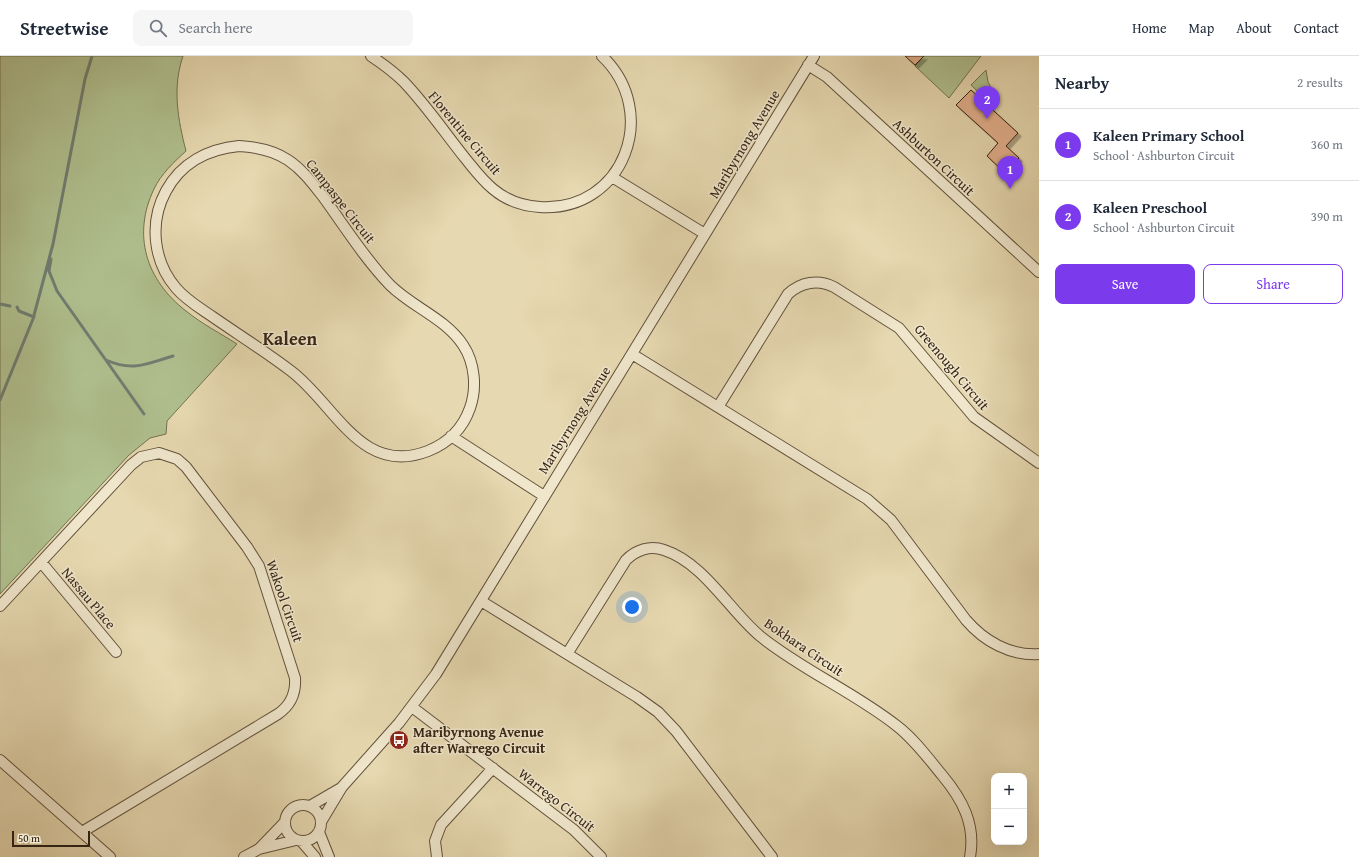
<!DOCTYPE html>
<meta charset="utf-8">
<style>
:root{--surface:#fff;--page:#f6f6f7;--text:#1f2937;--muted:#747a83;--line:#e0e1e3;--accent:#7c3aed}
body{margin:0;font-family:"Gentium Book Plus",serif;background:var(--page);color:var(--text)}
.controls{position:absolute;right:12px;bottom:12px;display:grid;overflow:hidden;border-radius:8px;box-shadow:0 4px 16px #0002}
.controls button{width:36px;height:36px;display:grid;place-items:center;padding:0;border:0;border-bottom:1px solid var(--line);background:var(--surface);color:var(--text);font:20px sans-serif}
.scale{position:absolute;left:12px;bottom:10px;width:78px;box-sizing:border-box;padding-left:4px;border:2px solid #362515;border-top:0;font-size:11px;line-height:14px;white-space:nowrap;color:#362515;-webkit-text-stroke:3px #efe6cc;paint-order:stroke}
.you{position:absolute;left:632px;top:551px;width:14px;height:14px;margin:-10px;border:3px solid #fff;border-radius:50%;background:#1a73e8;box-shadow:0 0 0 6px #1a73e833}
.badge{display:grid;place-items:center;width:26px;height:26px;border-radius:50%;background:var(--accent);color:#fff;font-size:13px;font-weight:700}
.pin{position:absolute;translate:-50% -33px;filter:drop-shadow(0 1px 2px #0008)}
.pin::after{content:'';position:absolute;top:21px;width:14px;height:12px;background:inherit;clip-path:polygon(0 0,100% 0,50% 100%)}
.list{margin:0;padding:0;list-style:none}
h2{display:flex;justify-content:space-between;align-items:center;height:52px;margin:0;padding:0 16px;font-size:17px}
h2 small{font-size:13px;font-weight:400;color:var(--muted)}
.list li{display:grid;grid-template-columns:26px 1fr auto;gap:12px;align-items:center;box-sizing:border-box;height:72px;padding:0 16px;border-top:1px solid var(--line)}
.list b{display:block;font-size:15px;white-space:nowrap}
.list p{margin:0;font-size:13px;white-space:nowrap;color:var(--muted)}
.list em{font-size:13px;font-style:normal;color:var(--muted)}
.actions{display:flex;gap:8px;padding:12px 16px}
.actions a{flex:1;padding:9px 0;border:1px solid var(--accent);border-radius:8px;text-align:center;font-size:14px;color:var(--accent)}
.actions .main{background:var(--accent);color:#fff}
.icon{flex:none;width:22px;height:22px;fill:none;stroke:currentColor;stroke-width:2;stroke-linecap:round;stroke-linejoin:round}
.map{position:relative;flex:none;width:1039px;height:801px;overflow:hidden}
header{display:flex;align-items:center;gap:24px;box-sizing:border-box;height:56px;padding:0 20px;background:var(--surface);border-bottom:1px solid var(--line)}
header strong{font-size:19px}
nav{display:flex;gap:22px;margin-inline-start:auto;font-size:14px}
.search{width:280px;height:36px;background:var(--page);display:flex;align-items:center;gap:10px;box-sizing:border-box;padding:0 14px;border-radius:8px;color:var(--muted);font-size:15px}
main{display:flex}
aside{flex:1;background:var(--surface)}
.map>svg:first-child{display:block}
</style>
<header>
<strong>Streetwise</strong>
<div class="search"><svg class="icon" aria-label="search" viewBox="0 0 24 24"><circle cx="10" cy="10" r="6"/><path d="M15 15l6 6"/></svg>Search here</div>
<nav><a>Home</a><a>Map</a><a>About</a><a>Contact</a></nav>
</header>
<main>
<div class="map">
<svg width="1039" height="801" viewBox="0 0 1039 801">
<defs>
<filter id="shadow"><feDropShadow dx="3.5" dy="3.5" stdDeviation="0" flood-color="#0004"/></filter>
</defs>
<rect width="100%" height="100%" fill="#e6d8b0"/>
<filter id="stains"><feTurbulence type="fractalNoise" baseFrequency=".005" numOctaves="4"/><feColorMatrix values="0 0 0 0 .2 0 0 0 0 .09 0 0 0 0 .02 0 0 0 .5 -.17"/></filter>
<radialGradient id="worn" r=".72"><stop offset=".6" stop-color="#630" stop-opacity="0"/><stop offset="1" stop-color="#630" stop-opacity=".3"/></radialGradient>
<path fill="#b0c08f" stroke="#737252" d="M0 0H183C172 32 178 64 186 95 174 106 161 118 154 133 132 179 146 224 186 255 202 268 220 277 237 288L167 365 166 378 150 382 129 399 0 538Z
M924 0H981L949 42 915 10Z
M986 14 988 26 996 41 991 48 971 29Z"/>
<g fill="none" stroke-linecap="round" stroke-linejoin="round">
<path stroke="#707e72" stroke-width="3" d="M51 203 49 215 57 235 144 358
M0 248 10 250
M17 251 19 255 34 261
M106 304C133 316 146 308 173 300
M0 344 33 263 53 188 85 23 92 0"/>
</g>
<path fill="#e0ae8b" stroke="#362515" filter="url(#shadow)" d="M905 0H924L915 9Z
M971 34 1018 77 1006 90 1019 102 1005 117 987 100 998 87 956 49Z"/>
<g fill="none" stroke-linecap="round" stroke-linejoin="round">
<defs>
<path id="minor" d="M371 0C383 8 394 16 404 26 426 49 445 77 465 102 474 113 482 124 493 133 506 144 523 150 540 151 624 156 661 56 602 0
M808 9 827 21 1039 216
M239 90C257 91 273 94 288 104 303 114 313 128 324 142 345 171 365 203 390 229 412 251 445 262 463 289 475 307 477 332 470 352 463 372 448 387 428 395 361 421 335 348 291 315 266 296 239 279 213 261 200 252 186 244 176 232 153 205 149 166 166 135 181 107 208 93 239 90Z
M612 121 705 178
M632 298 867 443 891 464 966 564C984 585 1010 600 1039 598
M718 351 788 238C801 226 818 223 834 231L899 272 974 361 1039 407
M451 380 544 440
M41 506 116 596
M481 545 637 641 658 656 676 675 772 801
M0 550 131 409 141 401 159 397 177 403 186 411 247 491 259 510 295 622C296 637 291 649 278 658L82 776
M567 598 626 504C636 494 650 489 664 494 704 507 729 554 760 580 802 614 854 636 897 670 914 683 928 702 942 719 962 743 976 768 970 801
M412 651 574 774 601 801
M0 704 110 801
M285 767a18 18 0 1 1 36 0a18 18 0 1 1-36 0Z
M310 750 341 732
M321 766 342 731 399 667 436 618 814 0
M319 776 329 801
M302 786 315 801
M259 793 285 766
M244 801 259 793 296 784
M437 801 435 785 441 769 493 712"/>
</defs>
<use href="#minor" stroke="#62523c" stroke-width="12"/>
<use href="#minor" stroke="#efe6cc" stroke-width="10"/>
</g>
<defs>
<symbol id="bus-disc" viewBox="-11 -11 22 22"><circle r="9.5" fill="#8f2418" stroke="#efe6cc"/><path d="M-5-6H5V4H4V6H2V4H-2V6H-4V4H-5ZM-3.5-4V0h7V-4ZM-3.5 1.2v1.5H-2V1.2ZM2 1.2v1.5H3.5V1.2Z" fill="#fff"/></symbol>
</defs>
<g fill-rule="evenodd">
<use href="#bus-disc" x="388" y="673" width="22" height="22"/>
</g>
<g text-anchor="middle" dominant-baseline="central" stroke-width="3" stroke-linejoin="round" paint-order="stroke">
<g font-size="14" fill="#362515" stroke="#efe6cc">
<text transform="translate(465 77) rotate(50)">Florentine Circuit</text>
<text transform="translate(744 88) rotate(-59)">Maribyrnong Avenue</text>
<text transform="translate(934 101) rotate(43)">Ashburton Circuit</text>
<text transform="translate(341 145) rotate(52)">Campaspe Circuit</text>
<text transform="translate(952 311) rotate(50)">Greenough Circuit</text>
<text transform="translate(574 364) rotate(-58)">Maribyrnong Avenue</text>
<text transform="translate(89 542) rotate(50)">Nassau Place</text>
<text transform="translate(285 545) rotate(71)">Wakool Circuit</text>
<text transform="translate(804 591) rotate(34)">Bokhara Circuit</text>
<text transform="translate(557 744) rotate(38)">Warrego Circuit</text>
</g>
<g font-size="14" font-weight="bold" fill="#362515" stroke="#efe6cc" text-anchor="start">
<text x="413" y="676">Maribyrnong Avenue<tspan x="413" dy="16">after Warrego Circuit</tspan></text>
</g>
<g font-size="18" font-weight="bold" fill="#362515" stroke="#efe6cc">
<text x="290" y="282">Kaleen</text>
</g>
</g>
<rect width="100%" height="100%" filter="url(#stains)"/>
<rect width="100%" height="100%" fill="url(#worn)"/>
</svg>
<div class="controls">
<button>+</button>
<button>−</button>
</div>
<div class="scale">50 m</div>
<div class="you"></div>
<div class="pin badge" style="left:1010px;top:133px">1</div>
<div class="pin badge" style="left:987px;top:63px">2</div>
</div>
<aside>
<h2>Nearby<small>2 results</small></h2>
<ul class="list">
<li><span class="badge">1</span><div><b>Kaleen Primary School</b><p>School · Ashburton Circuit</p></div><em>360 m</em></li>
<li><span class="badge">2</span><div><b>Kaleen Preschool</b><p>School · Ashburton Circuit</p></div><em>390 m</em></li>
</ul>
<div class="actions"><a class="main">Save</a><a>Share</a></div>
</aside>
</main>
